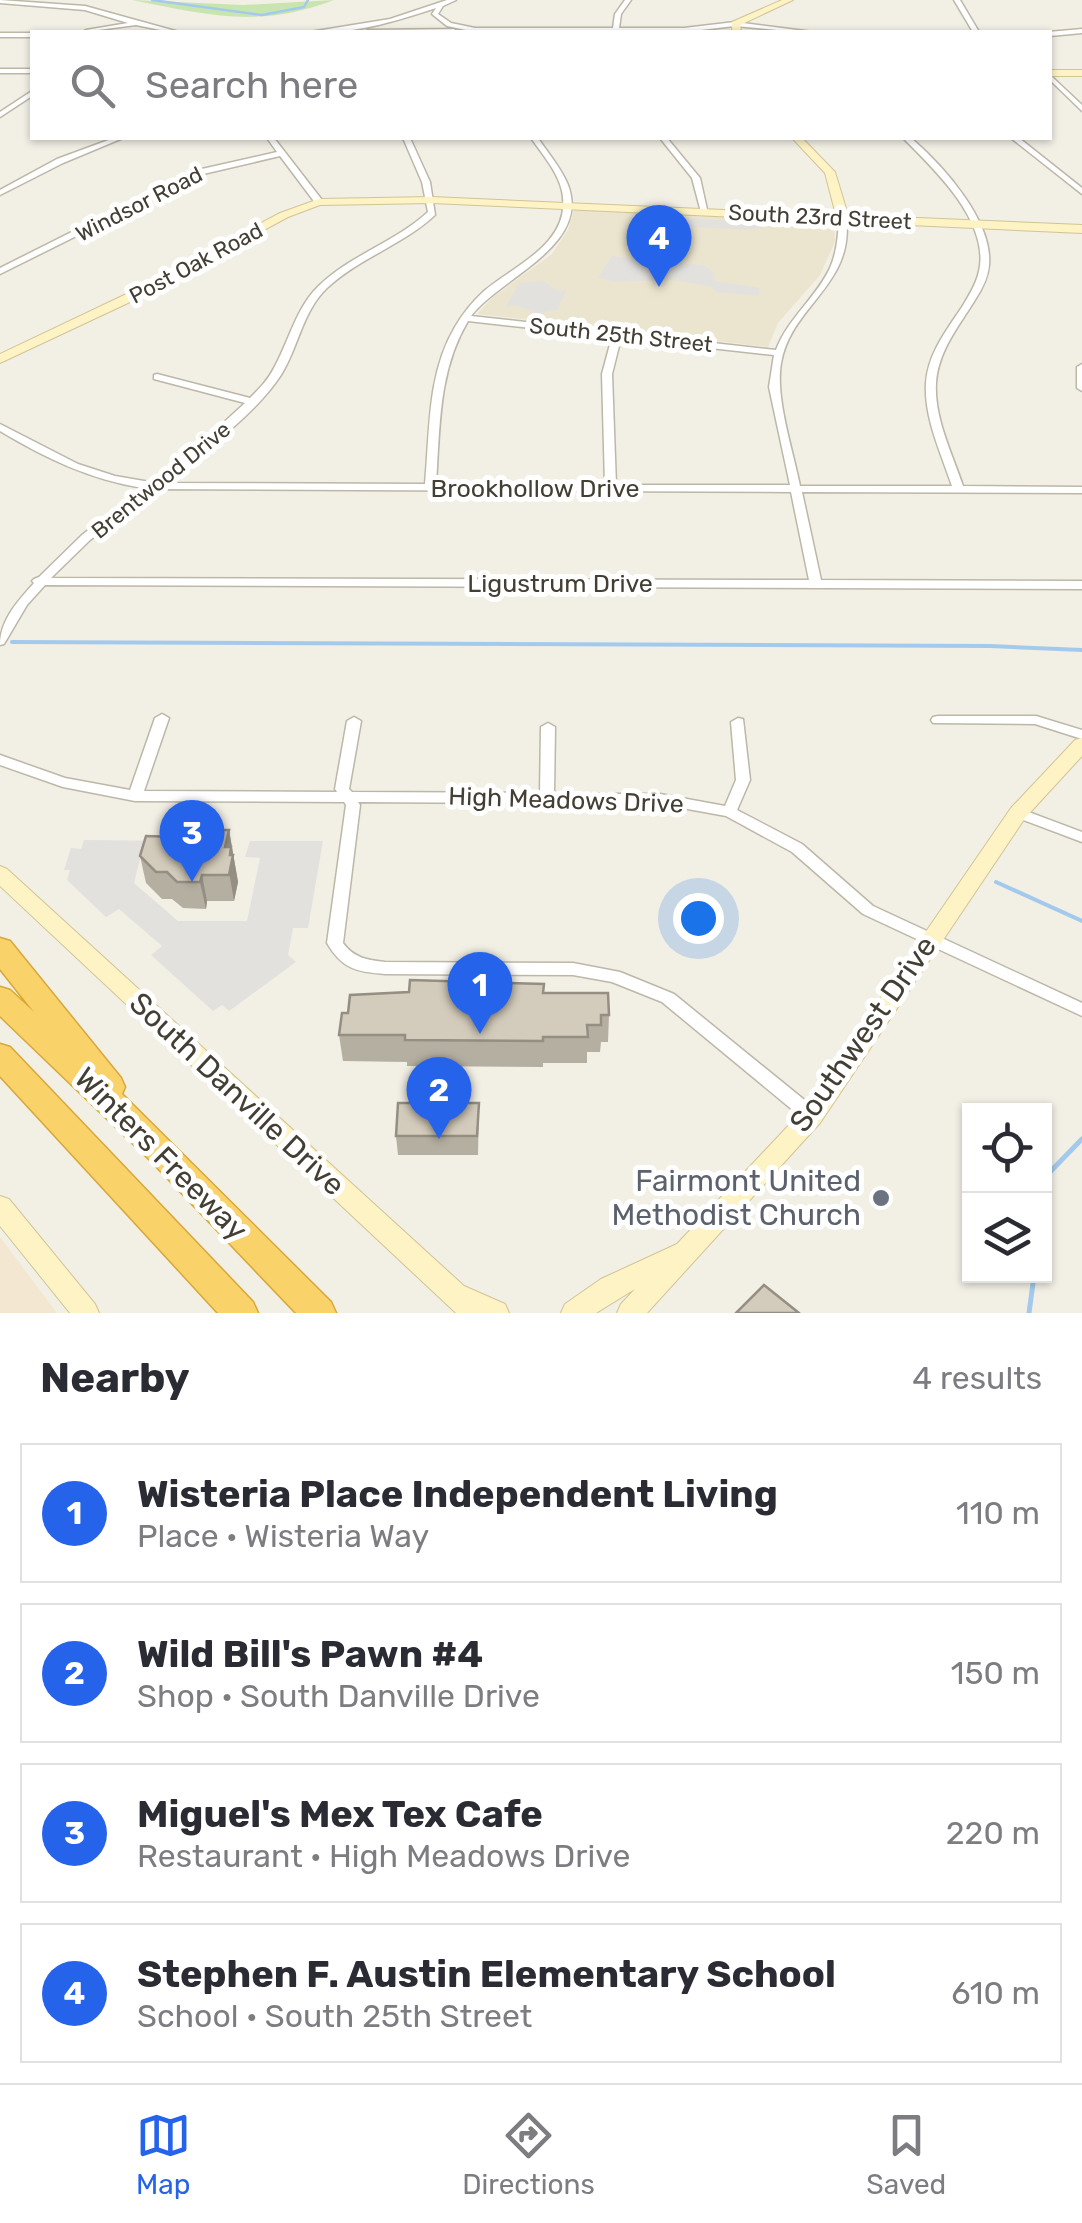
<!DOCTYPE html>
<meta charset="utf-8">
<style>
:root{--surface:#fff;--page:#f7f7f7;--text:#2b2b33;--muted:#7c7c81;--line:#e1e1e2;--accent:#2563eb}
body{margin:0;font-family:Rubik,sans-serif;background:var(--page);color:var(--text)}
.controls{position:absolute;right:30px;bottom:30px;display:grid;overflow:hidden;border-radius:0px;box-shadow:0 2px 8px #0004}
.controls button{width:90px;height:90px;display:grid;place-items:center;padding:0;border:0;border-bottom:2px solid var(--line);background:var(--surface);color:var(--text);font:50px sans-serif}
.you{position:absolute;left:698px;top:918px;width:35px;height:35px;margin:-25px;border:8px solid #fff;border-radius:50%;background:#1a73e8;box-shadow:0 0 0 15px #1a73e833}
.badge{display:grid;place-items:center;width:65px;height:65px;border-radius:50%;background:var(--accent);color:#fff;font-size:32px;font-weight:700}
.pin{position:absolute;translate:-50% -82px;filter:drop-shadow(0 2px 5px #0008)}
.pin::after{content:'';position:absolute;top:52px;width:35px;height:30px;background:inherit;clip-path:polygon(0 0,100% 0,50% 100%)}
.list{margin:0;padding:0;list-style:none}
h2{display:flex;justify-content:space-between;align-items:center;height:130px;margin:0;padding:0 40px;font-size:42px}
h2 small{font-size:32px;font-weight:400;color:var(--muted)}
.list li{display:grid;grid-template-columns:65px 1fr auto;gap:30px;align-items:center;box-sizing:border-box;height:140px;margin:0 20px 20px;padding:0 20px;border:2px solid var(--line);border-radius:0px}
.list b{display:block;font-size:38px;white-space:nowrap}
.list p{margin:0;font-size:32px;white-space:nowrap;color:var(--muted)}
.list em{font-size:32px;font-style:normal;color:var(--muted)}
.icon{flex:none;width:55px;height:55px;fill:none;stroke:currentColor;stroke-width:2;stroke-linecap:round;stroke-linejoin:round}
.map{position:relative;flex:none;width:1082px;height:1313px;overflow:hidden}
.search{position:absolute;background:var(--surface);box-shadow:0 2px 8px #0004;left:30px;right:30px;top:30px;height:110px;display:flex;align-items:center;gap:25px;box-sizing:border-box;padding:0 35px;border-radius:0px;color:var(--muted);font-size:38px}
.sheet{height:770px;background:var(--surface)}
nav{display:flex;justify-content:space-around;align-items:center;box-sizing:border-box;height:140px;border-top:2px solid var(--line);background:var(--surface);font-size:28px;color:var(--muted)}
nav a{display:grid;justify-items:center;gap:5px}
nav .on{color:var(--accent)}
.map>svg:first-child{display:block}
</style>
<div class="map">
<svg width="1082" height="1313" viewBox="0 0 1082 1313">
<rect width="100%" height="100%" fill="#f2efe5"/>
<path fill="#f4e7d1" d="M0 1237 57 1313H0Z"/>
<path fill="#ebe5cf" d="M574 210 834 222 835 242 820 275 778 323 768 347 477 314 493 297 552 254 568 230Z"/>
<path fill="#c9e5af" d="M132 0 243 5 334 0C258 29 209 15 132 0Z"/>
<path fill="#e3e1dd" d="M646 216 759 222 756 224 776 223 752 230 655 225 638 219Z
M612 256 703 265 712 271 715 281 760 288 759 296 716 292 712 287 672 280 615 282 598 278Z
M543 281 558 291 567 290 557 310 537 314 516 305 506 307 519 283Z
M84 840 181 841 167 860 140 859 134 883 178 921H247L260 858 245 857 250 841H323L308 928H293L288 955 296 962 229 1011 222 1005 213 1011 151 955 162 946 119 909 106 917 67 880 70 870H64L71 848 81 849Z"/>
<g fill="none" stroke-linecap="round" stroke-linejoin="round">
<path stroke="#a3caed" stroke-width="2.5" d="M152 0 262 15 304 7 308 0"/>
<path stroke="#a3caed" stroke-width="4" d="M12 642 990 646 1082 650
M996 882 1082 921"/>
<path stroke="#a3caed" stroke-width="5" d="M1044 1200 1048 1174 1082 1139
M1029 1313 1034 1276"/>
<defs>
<path id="street" d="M0 0 85 6 179 32H170L136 25 83 32 86 30 128 23 85 10 0 3Z
M447 0H456L443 6 438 14 451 23 475 28H613L615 14 625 0H631L621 14 619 28H684L735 22 813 32H797L735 26 684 32H475L447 26 432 14 436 8C396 21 352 35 310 32L390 19Z
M954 0H960L979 32H973Z
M455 29 453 32H365L368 30Z
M1082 29V33L1050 36 1048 32Z
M0 33H32V37H0Z
M0 69H32V73H0Z
M1050 75 1082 105V111L1050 80Z
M32 91V96L0 117V112Z
M114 138H123L63 163 0 195V190L57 159Z
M267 138H274L322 200V204H316L280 156 199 175 0 274V268L193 171 277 152Z
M403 138H410L430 182 435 215C403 245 359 258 327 288 302 312 299 346 281 375 255 415 202 453 163 483L425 484C430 431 427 374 455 327 462 315 471 303 483 292 514 265 573 243 562 191 558 172 542 154 531 138H538C548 153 561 168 568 185 591 246 501 277 471 316L776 350C788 318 816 298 830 268 837 252 838 236 839 219L846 217C855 285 791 305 781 363 775 398 793 450 800 486H952C941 453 924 418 926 383 928 354 946 331 962 307 970 294 978 281 980 266 986 218 934 169 903 138H911C942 165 993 220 989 265 988 278 982 289 975 300 959 326 938 351 936 383 934 418 952 453 963 486L1082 487V493L802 492 821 580 1082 581V589L45 585 27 605 4 644 0 645C0 620 18 601 34 583L32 581 34 579 39 577 82 535 143 488C91 480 45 458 0 431V424L78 464 115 476 150 482 198 446 245 403 154 379V375L157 374 250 398C259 389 268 380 274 368 288 343 294 315 313 292 344 257 393 244 428 212L422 182ZM468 321 612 337 602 374 605 485 436 484C440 428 438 371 468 321ZM621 338 774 355 769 387 790 485H616L612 374ZM155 489 791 492 809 580 51 578 90 540Z
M660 138H667L700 178 708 214 701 212 692 178Z
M1011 138H1019L1082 188V194Z
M1082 364V391L1077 388V367Z
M162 714 169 718 144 791 337 792 335 789 347 721 354 717 361 721 349 789 352 792 540 793 541 727 548 723 555 727 554 794H660L725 806 736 780 731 722 738 718 743 719 750 780 737 810 802 844 873 906 1082 1003V1016L863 914 792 852 726 816 660 804 358 802 360 805 343 943C354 958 367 960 385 962L573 963 620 972 674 994 818 1111 820 1116 818 1121 812 1123 806 1121 662 1002 612 982 573 975 385 974C357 972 342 969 327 943L346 805 344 802 135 801 63 787 0 765V755L65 778 130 790 155 718Z
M938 716H1036L1082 730V739L1035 724 933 723 931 720 933 717Z
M1018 808 1082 832V842L1013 816 1011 813 1013 810Z"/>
<path id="secondary" d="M782 0H793L740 25 741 32H732V22Z
M1050 70H1082V76H1050Z
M792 138H802L835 172 848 215 1082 225V233L432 203 320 205 288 217 145 295 0 363V354L137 289 280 213 319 199 432 197 836 215 825 173Z
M1082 738V756L1025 818 820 1123 647 1313H617L621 1304 635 1289 596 1313H561L565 1304 601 1279 677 1244 804 1109 1011 808 1075 740Z
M0 866 7 869 464 1286 505 1304 509 1313H456L0 886Z
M0 1196 9 1199 95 1304 99 1313H70L0 1226Z"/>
<path id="highway" d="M0 938 10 941 121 1078 125 1087 122 1094 331 1302 336 1313H296L152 1162 0 1016V987L10 990 34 1012 0 969Z
M0 1044 10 1047 253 1302 258 1313H218L0 1076Z"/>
</defs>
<use href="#street" stroke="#bdb7a8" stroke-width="3"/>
<use href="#secondary" stroke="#d1c496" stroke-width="2"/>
<use href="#highway" stroke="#d8a73a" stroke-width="3"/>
<use href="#street" fill="#fff" fill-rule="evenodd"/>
<use href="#secondary" fill="#fdf3c5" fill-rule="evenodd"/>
<use href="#highway" fill="#f9d269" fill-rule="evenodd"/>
</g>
<path fill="#b5afa1" d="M229 830 238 882 234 901H207L206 909 183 908 172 899H162L146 883 140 856 180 837Z
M543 993 609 1015 608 1042H601L600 1052H587V1063H543V1067L407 1066V1062L343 1061 339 1035Z
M479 1103 478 1155H398L396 1136Z"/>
<path fill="#948e83" d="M229 830 238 882 234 901 225 847Z
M202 875 207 901 206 909 200 882Z"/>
<path fill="#d3cbbb" stroke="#948e83" stroke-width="2.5" d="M182 830H229L225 847H231L230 855H233L229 875H202L200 882H177L167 872H156L140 856 146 836 180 837Z
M410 980 544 984 543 993H608L609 1015H601V1025H587L588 1037H543V1041L405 1040V1035H339L342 1013H348L350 995 409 992Z
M398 1103H479L477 1136H396Z
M764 1285 799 1313H736Z"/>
<circle fill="#6b7280" stroke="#fff" stroke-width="4" cx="881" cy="1198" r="10"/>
<g text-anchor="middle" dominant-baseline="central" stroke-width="10" stroke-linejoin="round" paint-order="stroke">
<g font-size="22" fill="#443f35" stroke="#fff">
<text transform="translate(139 204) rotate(-27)">Windsor Road</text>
<text transform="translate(820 217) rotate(3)">South 23rd Street</text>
<text transform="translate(196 263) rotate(-28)">Post Oak Road</text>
<text transform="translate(621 335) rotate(6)">South 25th Street</text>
<text transform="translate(161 480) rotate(-39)">Brentwood Drive</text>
</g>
<g font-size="25" fill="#443f35" stroke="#fff">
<text x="535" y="488">Brookhollow Drive</text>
<text x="560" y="583">Ligustrum Drive</text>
<text transform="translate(566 800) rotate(2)">High Meadows Drive</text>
</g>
<g font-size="30" fill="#443f35" stroke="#fff">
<text transform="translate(863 1034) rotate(-55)">Southwest Drive</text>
<text transform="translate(237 1094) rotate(43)">South Danville Drive</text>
<text transform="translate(161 1154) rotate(45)">Winters Freeway</text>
</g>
<g font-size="30" fill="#5b616d" stroke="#fff" text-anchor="end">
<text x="861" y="1181">Fairmont United<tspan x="861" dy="34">Methodist Church</tspan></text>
</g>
</g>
</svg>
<div class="controls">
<button><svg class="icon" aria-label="locate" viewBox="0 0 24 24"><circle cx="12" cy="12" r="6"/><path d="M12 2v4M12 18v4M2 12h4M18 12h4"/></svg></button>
<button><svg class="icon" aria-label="layers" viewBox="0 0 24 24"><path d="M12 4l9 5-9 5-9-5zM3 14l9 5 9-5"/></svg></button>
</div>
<div class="you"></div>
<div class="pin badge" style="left:480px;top:1034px">1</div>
<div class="pin badge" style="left:439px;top:1139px">2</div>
<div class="pin badge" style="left:192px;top:882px">3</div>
<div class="pin badge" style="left:659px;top:287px">4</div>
<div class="search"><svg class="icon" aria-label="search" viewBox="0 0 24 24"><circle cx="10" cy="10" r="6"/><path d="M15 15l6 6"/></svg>Search here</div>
</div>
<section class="sheet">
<h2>Nearby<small>4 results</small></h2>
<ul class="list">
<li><span class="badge">1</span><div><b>Wisteria Place Independent Living</b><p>Place · Wisteria Way</p></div><em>110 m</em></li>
<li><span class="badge">2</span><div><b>Wild Bill's Pawn #4</b><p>Shop · South Danville Drive</p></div><em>150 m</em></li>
<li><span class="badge">3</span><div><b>Miguel's Mex Tex Cafe</b><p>Restaurant · High Meadows Drive</p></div><em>220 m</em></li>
<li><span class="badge">4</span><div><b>Stephen F. Austin Elementary School</b><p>School · South 25th Street</p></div><em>610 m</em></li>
</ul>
</section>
<nav>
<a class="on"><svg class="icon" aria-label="map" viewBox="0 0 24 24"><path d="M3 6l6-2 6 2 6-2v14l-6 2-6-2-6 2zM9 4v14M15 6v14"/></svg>Map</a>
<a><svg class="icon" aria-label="directions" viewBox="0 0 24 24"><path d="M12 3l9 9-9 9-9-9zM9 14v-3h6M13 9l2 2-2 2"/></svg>Directions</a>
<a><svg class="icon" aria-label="saved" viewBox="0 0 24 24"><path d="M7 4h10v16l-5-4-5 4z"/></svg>Saved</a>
</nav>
